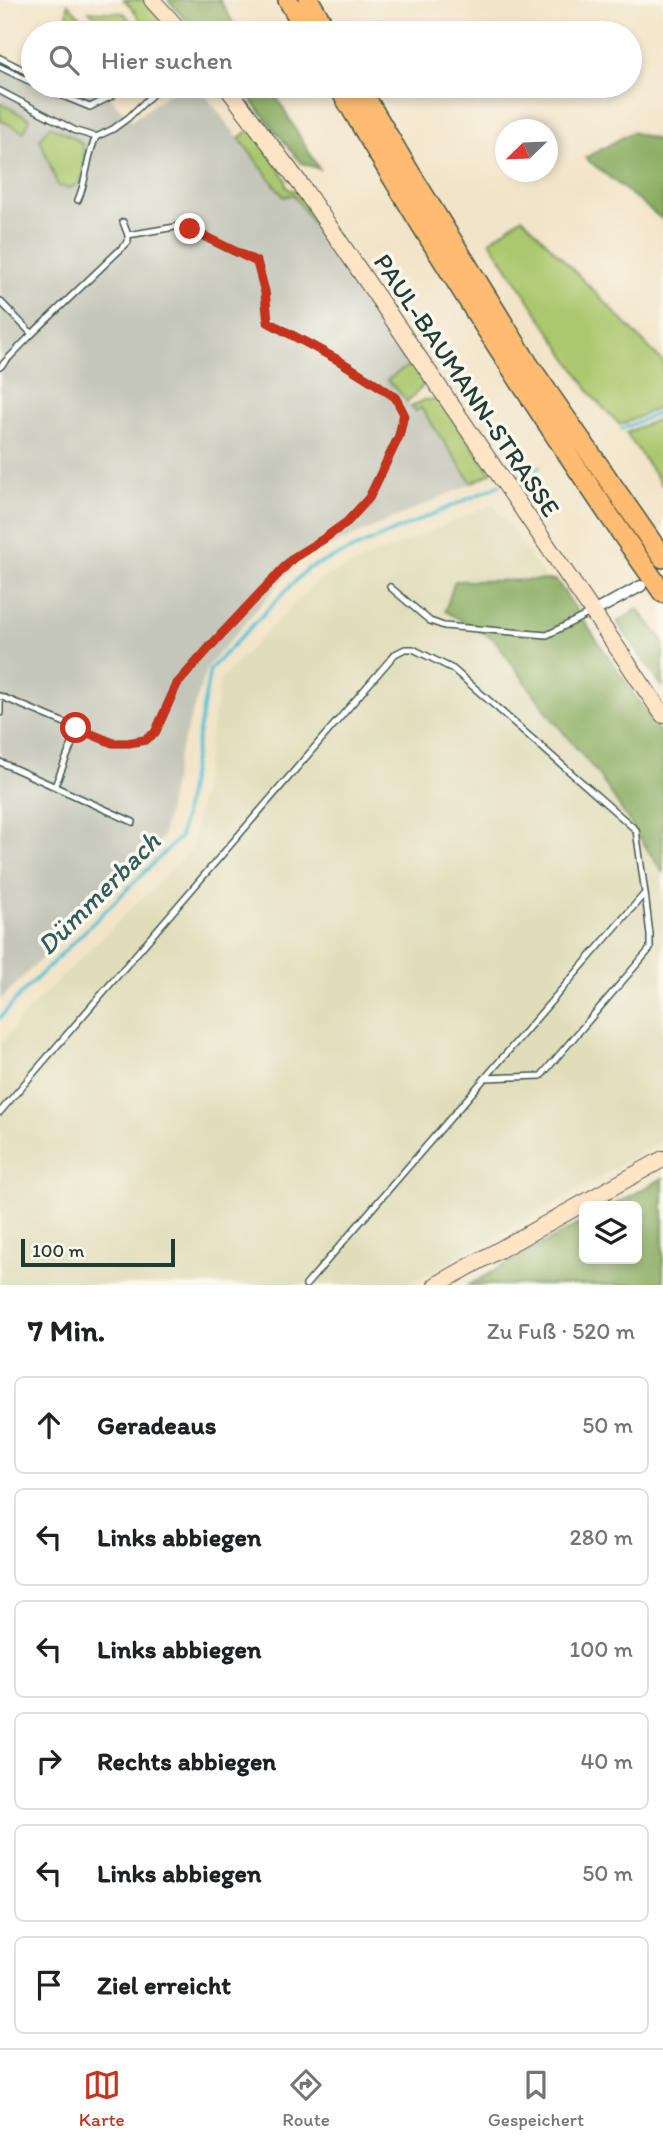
<!DOCTYPE html>
<html lang="de">
<meta charset="utf-8">
<style>
:root{--surface:#fff;--page:#f2f2f2;--text:#202124;--muted:#757577;--line:#e0e0e0;--accent:#c8321e}
body{margin:0;font-family:Itim,sans-serif;background:var(--page);color:var(--text)}
.controls{position:absolute;right:21px;bottom:21px;display:grid;overflow:hidden;border-radius:10px;box-shadow:0 4px 10px #0003}
.controls button{width:63px;height:63px;display:grid;place-items:center;padding:0;border:0;border-bottom:2px solid var(--line);background:var(--surface);color:var(--text);font:35px sans-serif}
.compass{position:absolute;left:495px;top:119px;width:63px;height:63px;border-radius:50%;background:var(--surface);box-shadow:0 4px 10px #0003;rotate:247deg}
.scale{position:absolute;left:21px;bottom:18px;width:154px;box-sizing:border-box;padding-left:7px;border:4px solid #1f3d34;border-top:0;font-size:19px;line-height:24px;white-space:nowrap;color:#1f3d34;-webkit-text-stroke:5px #fbf7ec;paint-order:stroke}
.stop{position:absolute;width:21px;height:21px;margin:-16px;border:5px solid #c8321e;border-radius:50%;background:#fff}
.stop.end{background:#c8321e;border-color:#fff;box-shadow:0 2px 7px #0008}
.list{margin:0;padding:0;list-style:none}
h2{display:flex;justify-content:space-between;align-items:center;height:91px;margin:0;padding:0 28px;font-size:30px}
h2 small{font-size:23px;font-weight:400;color:var(--muted)}
.list li{display:grid;grid-template-columns:46px 1fr auto;gap:21px;align-items:center;box-sizing:border-box;height:98px;margin:0 14px 14px;padding:0 14px;border:2px solid var(--line);border-radius:10px}
.list b{display:block;font-size:26px;white-space:nowrap}
.list em{font-size:23px;font-style:normal;color:var(--muted)}
.icon{flex:none;width:38px;height:38px;fill:none;stroke:currentColor;stroke-width:2;stroke-linecap:round;stroke-linejoin:round}
.map{position:relative;flex:none;width:663px;height:1285px;overflow:hidden}
.search{position:absolute;background:var(--surface);box-shadow:0 4px 10px #0003;left:21px;right:21px;top:21px;height:77px;display:flex;align-items:center;gap:18px;box-sizing:border-box;padding:0 24px;border-radius:38px;color:var(--muted);font-size:26px}
.sheet{height:763px;background:var(--surface)}
nav{display:flex;justify-content:space-around;align-items:center;box-sizing:border-box;height:98px;border-top:2px solid var(--line);background:var(--surface);font-size:19px;color:var(--muted)}
nav a{display:grid;justify-items:center;gap:4px}
nav .on{color:var(--accent)}
.map>svg:first-child{display:block}
</style>
<div class="map">
<svg width="663" height="1285" viewBox="0 0 663 1285">
<rect width="100%" height="100%" fill="#fbf7ec"/>
<filter id="ink" filterUnits="userSpaceOnUse"><feTurbulence type="fractalNoise" baseFrequency=".0143" numOctaves="2"/><feDisplacementMap in="SourceGraphic" scale="14" xChannelSelector="R" yChannelSelector="G"/><feConvolveMatrix kernelMatrix="1 2 1 2 8 2 1 2 1" color-interpolation-filters="sRGB"/></filter>
<filter id="wash" filterUnits="userSpaceOnUse"><feTurbulence type="fractalNoise" baseFrequency=".00686" numOctaves="4" result="noise"/><feDisplacementMap in="SourceGraphic" scale="28" xChannelSelector="R" yChannelSelector="G"/><feGaussianBlur stdDeviation="1.57" result="paint"/><feColorMatrix in="noise" values="0 0 0 0 0 0 0 0 0 0 0 0 0 0 0 0 0 1.4 0 .05"/><feComposite in="paint" operator="in"/></filter>
<g filter="url(#wash)">
<rect width="100%" height="100%" fill="#f2e4c8"/>
<path fill="#e0ddbb" d="M493 504 663 747V1140L442 1268 433 1270 405 1285H0V1045L24 1014 192 849 220 680 316 581Z"/>
<path fill="#c4c6b9" d="M0 48 5 57 15 63 18 60 33 68V86H77L110 97 131 121 179 86H198L284 197 292 194 408 366 387 381 415 411 420 408 473 483 299 560 207 667 178 757 162 838 0 1000Z"/>
<path fill="#acc86e" stroke="#668251" stroke-width="2" d="M124 0H144L173 33H142C142 18 135 11 124 0Z
M68 4 95 33H66Z
M89 11 124 13 130 20 131 33H111Z
M0 103 30 119 24 132 0 120Z
M50 126C59 131 74 136 81 143 86 149 84 177 79 183 77 186 72 187 69 188L58 186 40 139Z
M252 128 286 180V186L290 190H297L330 238 331 244 328 246 293 194 284 197 239 138Z
M522 217 663 362V406L620 425 594 398 490 241Z
M377 308 408 353 403 359 372 312Z
M416 365 423 382V386L407 402 405 398 387 380 408 366Z
M438 399 491 473 472 483 421 408 416 411 411 407 424 400Z
M663 417V486L626 433Z"/>
<path fill="#89ac61" stroke="#54744a" stroke-width="2" d="M168 0H220L239 33H197Z
M240 86H270L319 169 301 163Z
M632 132 663 142V220L585 158Z
M556 580 663 737V873L598 774 553 720 494 639 445 611 455 581Z
M638 609 663 640V688L617 622Z
M663 1178V1285H469L584 1221V1259H637V1206H612Z"/>
<g fill="none" stroke-linecap="round" stroke-linejoin="round">
<path stroke="#5ac2d7" stroke-width="3.5" d="M622 429 663 411
M510 480 540 467
M0 1018 18 997 180 837 210 669 307 569 500 485"/>
</g>
</g>
<g filter="url(#ink)">
<g fill="none" stroke-linecap="round" stroke-linejoin="round">
<defs>
<path id="service" d="M0 58 33 75
M0 67 33 83
M38 86 90 107 110 97 124 86
M55 86 66 97
M0 91 76 131 96 137 113 129 128 118 161 86
M78 200C88 177 86 158 96 137
M0 301 32 334 128 242V235L123 222
M0 367 32 334
M390 587 430 621 444 626 547 635 590 613
M0 696 113 743H128L145 740 155 733 177 684 216 640 293 558 322 540 347 522 369 498 399 436 404 414 395 397 373 382 338 360 268 322 265 292 257 262 181 226 128 235
M0 702V713
M0 762 133 822
M55 786 74 739
M485 1078 541 1076 650 949V935L645 893
M0 1112 395 654 405 649H413L453 669 636 830 645 893 306 1285"/>
<path id="minor" d="M593 612 641 586"/>
<path id="secondary" d="M152 0 182 33
M226 86 301 185 663 715
M436 1285 663 1159"/>
<path id="motorway" d="M288 0 307 33
M309 0 328 33
M338 86C439 259 547 429 663 593
M359 86 409 171 529 365 663 558"/>
</defs>
<use href="#service" stroke="#3f564a" stroke-width="8"/>
<use href="#minor" stroke="#3f564a" stroke-width="13"/>
<use href="#secondary" stroke="#3f564a" stroke-width="18"/>
<use href="#motorway" stroke="#3f564a" stroke-width="22"/>
<use href="#service" stroke="#fff" stroke-width="5"/>
<use href="#minor" stroke="#fff" stroke-width="10"/>
<use href="#secondary" stroke="#ffe4c6" stroke-width="16"/>
<use href="#motorway" stroke="#febb71" stroke-width="19"/>
</g>
</g>
<g fill="none" stroke-linecap="round" stroke-linejoin="round" filter="url(#ink)">
<path stroke="#c8321e" stroke-width="9" d="M76 728 113 743H128L145 740 155 733 177 684 216 640 293 558 322 540 347 522 369 498 399 436 404 414 395 397 373 382 338 360 268 322 265 292 257 262 190 229"/>
</g>
<g text-anchor="middle" dominant-baseline="central" stroke-width="7" stroke-linejoin="round" paint-order="stroke">
<g font-size="26" fill="#1f3d34" stroke="#fbf7ec">
<text transform="translate(467 385) rotate(56)">PAUL-BAUMANN-STRASSE</text>
</g>
<g font-size="28" font-style="italic" fill="#2e5e5d" stroke="#fbf7ec">
<text transform="translate(98 893) rotate(-45)">Dümmerbach</text>
</g>
</g>
</svg>
<div class="controls">
<button><svg class="icon" aria-label="layers" viewBox="0 0 24 24"><path d="M12 4l9 5-9 5-9-5zM3 14l9 5 9-5"/></svg></button>
</div>
<svg class="compass" viewBox="-18 -18 36 36"><path d="M0-13l5 13h-10z" fill="#e53935"/><path d="M0 13l5-13h-10z" fill="#757577"/></svg>
<div class="scale">100 m</div>
<div class="stop" style="left:76px;top:728px"></div>
<div class="stop end" style="left:190px;top:229px"></div>
<div class="search"><svg class="icon" aria-label="search" viewBox="0 0 24 24"><circle cx="10" cy="10" r="6"/><path d="M15 15l6 6"/></svg>Hier suchen</div>
</div>
<section class="sheet">
<h2>7 Min.<small>Zu Fuß · 520 m</small></h2>
<ul class="list">
<li><svg class="icon" aria-label="ahead" viewBox="0 0 24 24"><path d="M12 20V5M6 11l6-6 6 6"/></svg><div><b>Geradeaus</b></div><em>50 m</em></li>
<li><svg class="icon" aria-label="left" viewBox="0 0 24 24"><path d="M17 20v-9H6M10 6l-5 5 5 5"/></svg><div><b>Links abbiegen</b></div><em>280 m</em></li>
<li><svg class="icon" aria-label="left" viewBox="0 0 24 24"><path d="M17 20v-9H6M10 6l-5 5 5 5"/></svg><div><b>Links abbiegen</b></div><em>100 m</em></li>
<li><svg class="icon" aria-label="right" viewBox="0 0 24 24"><path d="M7 20v-9h11M14 6l5 5-5 5"/></svg><div><b>Rechts abbiegen</b></div><em>40 m</em></li>
<li><svg class="icon" aria-label="left" viewBox="0 0 24 24"><path d="M17 20v-9H6M10 6l-5 5 5 5"/></svg><div><b>Links abbiegen</b></div><em>50 m</em></li>
<li><svg class="icon" aria-label="arrive" viewBox="0 0 24 24"><path d="M6 21V4h12l-3 4 3 4H6"/></svg><div><b>Ziel erreicht</b></div></li>
</ul>
</section>
<nav>
<a class="on"><svg class="icon" aria-label="map" viewBox="0 0 24 24"><path d="M3 6l6-2 6 2 6-2v14l-6 2-6-2-6 2zM9 4v14M15 6v14"/></svg>Karte</a>
<a><svg class="icon" aria-label="directions" viewBox="0 0 24 24"><path d="M12 3l9 9-9 9-9-9zM9 14v-3h6M13 9l2 2-2 2"/></svg>Route</a>
<a><svg class="icon" aria-label="saved" viewBox="0 0 24 24"><path d="M7 4h10v16l-5-4-5 4z"/></svg>Gespeichert</a>
</nav>
